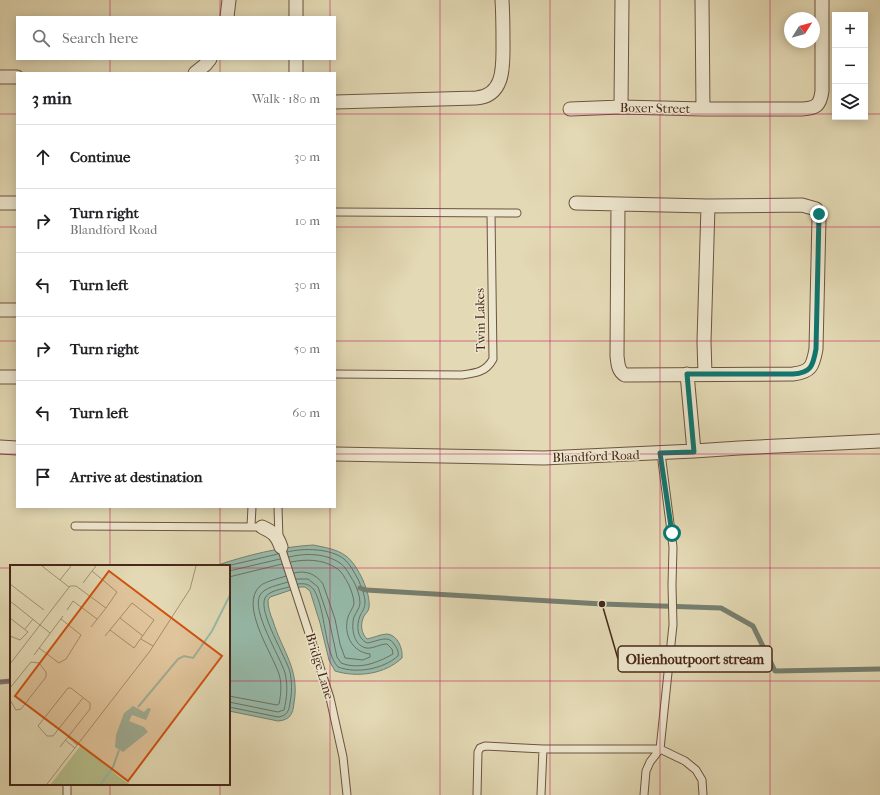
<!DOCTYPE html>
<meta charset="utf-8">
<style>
:root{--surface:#fff;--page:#f6f6f6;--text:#202124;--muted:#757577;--line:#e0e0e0}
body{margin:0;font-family:"IM FELL French Canon",serif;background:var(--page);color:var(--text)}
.controls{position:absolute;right:12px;top:12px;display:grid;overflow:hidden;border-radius:0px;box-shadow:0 2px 10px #0003}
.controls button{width:36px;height:36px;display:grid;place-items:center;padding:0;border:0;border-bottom:1px solid var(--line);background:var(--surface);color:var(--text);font:20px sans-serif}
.compass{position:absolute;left:784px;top:12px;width:36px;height:36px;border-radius:50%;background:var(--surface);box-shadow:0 2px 10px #0003;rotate:53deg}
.stop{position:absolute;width:12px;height:12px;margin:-9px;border:3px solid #0f766e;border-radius:50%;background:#fff}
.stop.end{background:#0f766e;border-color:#fff;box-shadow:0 1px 4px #0008}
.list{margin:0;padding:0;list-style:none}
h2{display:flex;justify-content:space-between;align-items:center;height:52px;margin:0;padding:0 16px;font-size:17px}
h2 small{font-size:13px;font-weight:400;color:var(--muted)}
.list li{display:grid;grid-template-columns:26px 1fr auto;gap:12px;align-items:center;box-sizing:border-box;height:64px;padding:0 16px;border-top:1px solid var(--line)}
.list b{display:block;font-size:15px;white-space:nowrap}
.list p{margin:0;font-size:13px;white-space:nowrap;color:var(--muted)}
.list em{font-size:13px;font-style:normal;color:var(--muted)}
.icon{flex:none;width:22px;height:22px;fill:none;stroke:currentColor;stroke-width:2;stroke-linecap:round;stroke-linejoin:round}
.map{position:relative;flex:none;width:880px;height:795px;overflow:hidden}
.search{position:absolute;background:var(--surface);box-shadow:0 2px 10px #0003;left:16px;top:16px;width:320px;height:44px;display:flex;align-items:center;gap:10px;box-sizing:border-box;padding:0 14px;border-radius:0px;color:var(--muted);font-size:15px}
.panel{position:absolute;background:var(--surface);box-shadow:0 2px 10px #0003;left:16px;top:72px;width:320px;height:436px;border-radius:0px}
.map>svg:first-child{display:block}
</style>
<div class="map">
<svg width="880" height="795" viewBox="0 0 880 795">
<rect width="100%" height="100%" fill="#e3d9b4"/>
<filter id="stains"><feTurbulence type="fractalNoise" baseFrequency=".005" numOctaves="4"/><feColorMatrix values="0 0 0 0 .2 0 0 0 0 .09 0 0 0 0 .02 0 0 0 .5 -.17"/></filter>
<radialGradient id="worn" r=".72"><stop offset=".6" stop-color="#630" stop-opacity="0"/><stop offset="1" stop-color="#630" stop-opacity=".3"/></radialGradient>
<path fill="#96baaa" stroke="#767f70" d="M313 545C323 547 337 549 346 556 358 565 371 593 369 608 368 612 366 613 364 616 360 624 361 633 367 639 373 638 381 634 387 634 398 635 403 649 402 658 385 674 358 678 335 671L329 660 320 623 310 591 305 587H300L270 597 268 600C268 607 270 614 273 621 282 651 300 669 294 703 293 714 290 720 278 721L229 711V566H215C247 555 280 547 313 545Z"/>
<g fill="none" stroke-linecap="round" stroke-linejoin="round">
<path stroke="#6e7061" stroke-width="1" d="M287 552C303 548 330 548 344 559 350 564 354 572 358 579 361 586 365 595 365 602 365 609 362 611 360 616 356 626 357 638 367 643 376 642 388 634 394 644 397 648 399 652 398 656 383 669 357 674 338 667 324 652 326 610 314 590 310 584 304 583 298 584
M289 557C305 553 325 553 340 563 346 567 350 576 354 582 357 588 360 596 360 603 360 608 356 612 354 617 351 627 353 645 366 648 373 649 380 644 387 644L392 649 393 654C377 663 359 670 341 663L337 657 329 620 318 587 308 579H296
M291 562C305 559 323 559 336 568 342 571 346 580 349 585 351 590 354 598 354 603 354 607 349 613 348 617 343 634 352 652 370 654V657L363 660 345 658 340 644 335 619 323 584C316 574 306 570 294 573
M227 566 278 554
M229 571 280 559
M229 577 282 564
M229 696 277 705 279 704C281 694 282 684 279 674 272 653 239 605 260 586 266 581 278 579 286 576
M229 702 278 712 284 710C287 698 288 685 285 673 280 656 251 611 260 595 265 587 279 585 288 582
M229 707 278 717C287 716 289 711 290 703 292 692 292 683 290 672 286 657 258 612 265 598 268 591 282 589 289 587"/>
<path stroke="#767f70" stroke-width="5" d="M360 588 366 590 602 604 721 608 753 626 775 671 880 669
M0 682 11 681"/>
<defs>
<path id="lane" d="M335 212 517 213
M335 374 462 375C476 373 486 372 493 359L491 213
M278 507 279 539
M75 526 262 527
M251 526 252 507
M281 547 330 698 343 757 347 795
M67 784V795
M477 795 478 752 480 748 485 746 543 749H660L685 761 696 770 702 780 703 795
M541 795 543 749
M644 795 646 771 650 762 660 749 673 625 672 585 673 547 661 453"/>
<path id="street" d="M227 17 229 0
M296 17V0
M195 73 205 65 210 59
M296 73V59
M0 77H17
M335 102 476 98C505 96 503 65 503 44 503 29 503 15 502 0
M621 107 622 0
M570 109 621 107 703 109 702 0
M703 109H802C816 108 820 106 822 91V0
M0 203H17
M576 203 708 206 802 205 816 209 819 218 816 349C813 366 811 372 793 374L625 375C618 371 618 364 617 356L618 204
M0 310H17
M687 374 694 451
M705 374 704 342 708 206
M0 377H17
M0 447 17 448
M335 454 544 458 694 451 739 448 880 441
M262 527C273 532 277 535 281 547"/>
</defs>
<use href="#lane" stroke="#6e543f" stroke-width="9"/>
<use href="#street" stroke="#6e543f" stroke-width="15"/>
<use href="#lane" stroke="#ede6ce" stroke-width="7"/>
<use href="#street" stroke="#ede6ce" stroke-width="13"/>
</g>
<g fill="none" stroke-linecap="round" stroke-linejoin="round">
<path stroke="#0f766e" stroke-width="5" d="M672 533 660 453 694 452 687 374H793C811 373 813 366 816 349L819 214"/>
</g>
<path fill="none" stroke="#c2185b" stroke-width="1" stroke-opacity="0.55" d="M110 0V17M220 0V17M330 0V17M440 0V795M550 0V795M660 0V795M770 0V795M110 59V73M220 59V73M330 59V73M0 114H17M335 114H835M865 114H880M0 227H17M335 227H880M0 341H17M335 341H880M0 454H17M335 454H880M110 507V566M220 507V566M330 507V795M0 568H11M229 568H880M0 681H11M229 681H880M110 784V795M220 784V795"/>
<g text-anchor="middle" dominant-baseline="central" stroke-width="3" stroke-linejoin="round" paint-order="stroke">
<g font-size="13" fill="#472718" stroke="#ede6ce">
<text transform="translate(655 108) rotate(1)">Boxer Street</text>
<text transform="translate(480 320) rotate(-91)">Twin Lakes</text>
<text transform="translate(596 456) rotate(-2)">Blandford Road</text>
<text transform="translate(320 666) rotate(73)">Bridge Lane</text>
</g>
</g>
<g transform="translate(10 565)">
<rect width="220" height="220" fill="#e3d9b4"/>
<path d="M71 180 108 211 119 219H41Z" fill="#b5bf8c"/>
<path d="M123 141 134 147 138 143 141 144 136 155 122 150 119 156 134 162 138 167 113 187 105 182 106 170 114 148Z" fill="#96baaa"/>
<path fill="none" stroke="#96baaa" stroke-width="2" d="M128 142 168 94 174 91 183 93 202 66 220 30M91 219 103 202 109 185"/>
<path fill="none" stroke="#a59276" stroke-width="1" d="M32 1 59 22M86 1 82 6 107 27 96 43M50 15 61 1M73 18 82 6M0 19 34 45M0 36 40 68M57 45 63 36 87 54M0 53 18 67 10 75 0 71M110 53 133 71M15 64 23 54M95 71 122 38 144 55 124 83 100 65M131 74 143 81M29 83 49 98 56 94 71 70 51 54M24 90 53 51M0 99 60 21H66L96 43 81 62M0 123 21 97 29 98 36 107V112L11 144 6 145 0 135M58 172 67 180M55 175 65 183M50 182 80 144V138L61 123H58L28 161 37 171H43L73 133M37 219 140 86 180 24 186 1"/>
<path fill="#d0520e" fill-opacity="0.15" stroke="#d0520e" stroke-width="2" d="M99 6 212 91 118 216 5 131Z"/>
<rect width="220" height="220" fill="none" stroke="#472718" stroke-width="2"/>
</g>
<path fill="none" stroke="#472718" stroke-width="1.5" d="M602 604L618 659"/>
<circle fill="#472718" stroke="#ede6ce" stroke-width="1.5" cx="602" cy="604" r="4"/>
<rect fill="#ede6ce" stroke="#472718" stroke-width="1.5" x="618" y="646" width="154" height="26" rx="4"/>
<g font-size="14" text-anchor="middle" font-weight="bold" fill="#472718">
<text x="695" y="664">Olienhoutpoort stream</text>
</g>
<rect width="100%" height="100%" filter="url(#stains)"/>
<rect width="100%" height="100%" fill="url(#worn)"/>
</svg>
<div class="controls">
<button>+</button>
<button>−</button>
<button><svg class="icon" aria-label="layers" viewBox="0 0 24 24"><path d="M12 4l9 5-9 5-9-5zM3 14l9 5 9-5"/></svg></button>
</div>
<svg class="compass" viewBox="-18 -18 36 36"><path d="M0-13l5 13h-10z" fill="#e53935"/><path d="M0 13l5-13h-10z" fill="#757577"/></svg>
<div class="stop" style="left:672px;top:533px"></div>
<div class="stop end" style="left:819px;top:214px"></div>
<div class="search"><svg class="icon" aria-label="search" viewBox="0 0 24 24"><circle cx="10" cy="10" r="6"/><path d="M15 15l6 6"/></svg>Search here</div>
<section class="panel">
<h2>3 min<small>Walk · 180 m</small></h2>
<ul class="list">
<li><svg class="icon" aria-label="ahead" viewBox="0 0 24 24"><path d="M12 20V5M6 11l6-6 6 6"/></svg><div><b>Continue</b></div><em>30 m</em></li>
<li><svg class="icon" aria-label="right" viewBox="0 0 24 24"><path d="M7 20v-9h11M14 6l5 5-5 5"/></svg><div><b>Turn right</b><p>Blandford Road</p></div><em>10 m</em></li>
<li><svg class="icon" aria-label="left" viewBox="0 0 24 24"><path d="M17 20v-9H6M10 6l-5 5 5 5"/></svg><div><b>Turn left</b></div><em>30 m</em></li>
<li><svg class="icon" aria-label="right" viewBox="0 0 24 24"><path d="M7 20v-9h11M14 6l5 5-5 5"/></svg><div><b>Turn right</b></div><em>50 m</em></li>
<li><svg class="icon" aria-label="left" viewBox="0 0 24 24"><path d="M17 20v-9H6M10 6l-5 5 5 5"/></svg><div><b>Turn left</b></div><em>60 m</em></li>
<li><svg class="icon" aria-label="arrive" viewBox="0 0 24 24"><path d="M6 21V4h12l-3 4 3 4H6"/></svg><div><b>Arrive at destination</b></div></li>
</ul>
</section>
</div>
